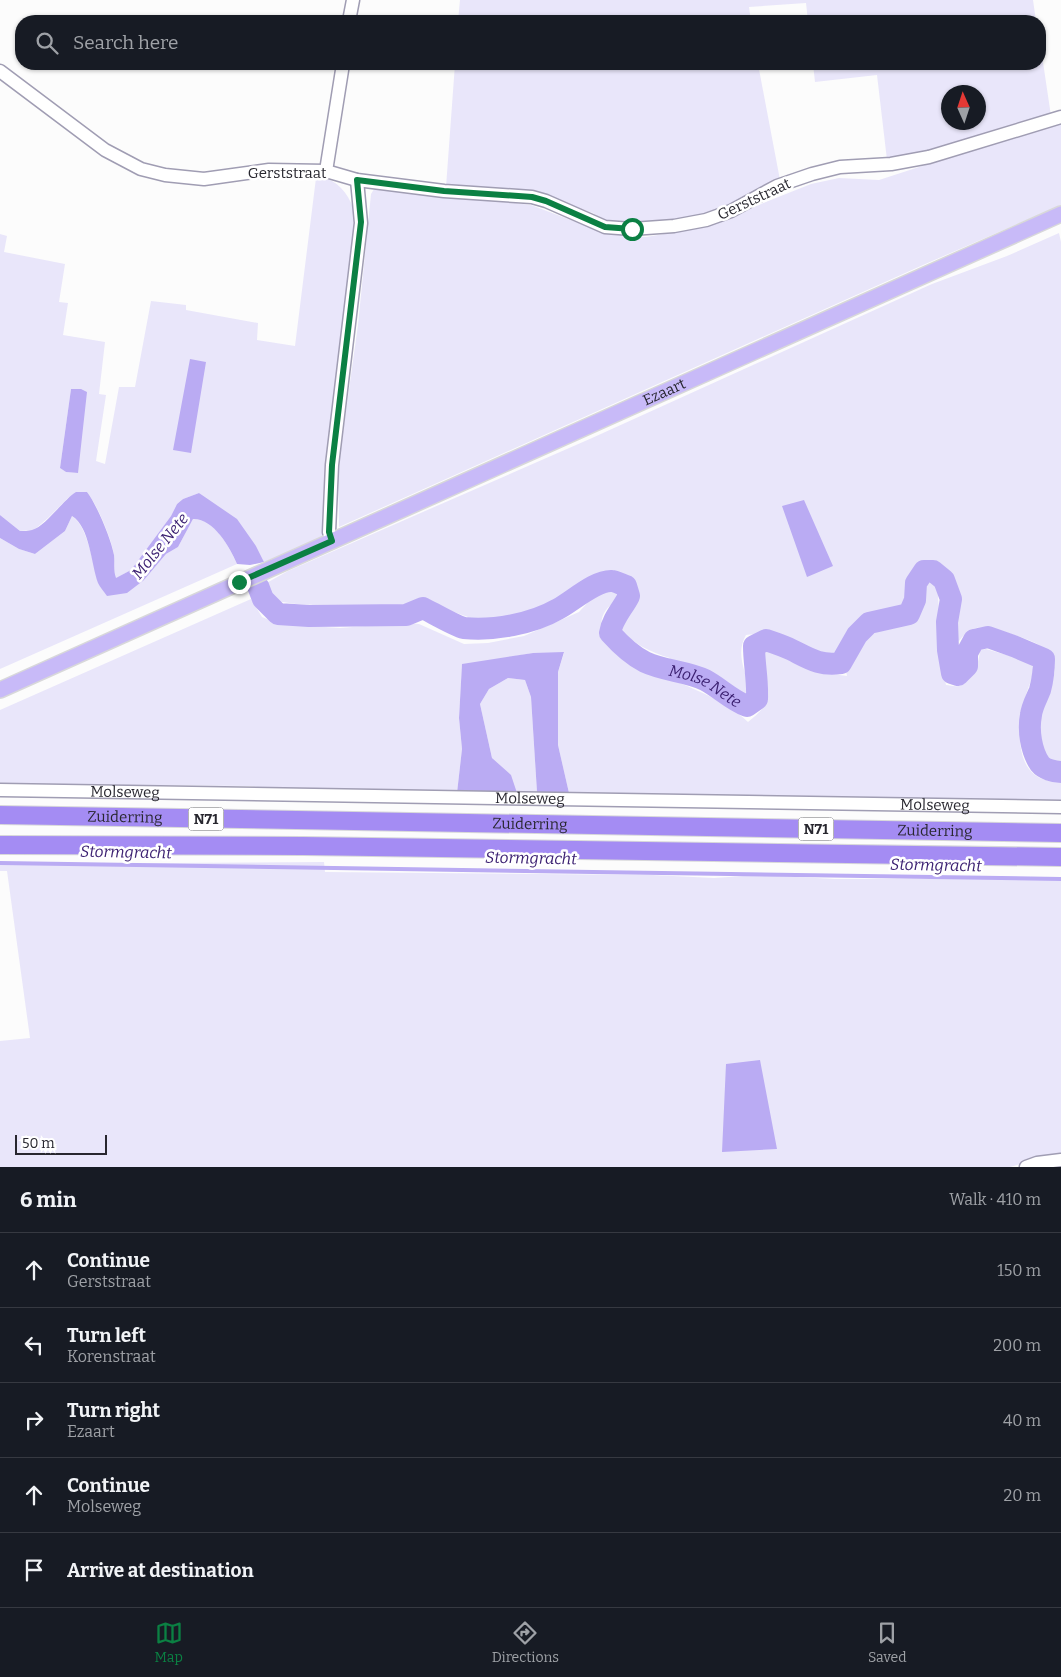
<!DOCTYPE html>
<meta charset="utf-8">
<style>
:root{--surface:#171b24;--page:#20242c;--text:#f1f3f6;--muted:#9ea1a6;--line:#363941;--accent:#0b8043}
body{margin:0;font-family:Bitter,serif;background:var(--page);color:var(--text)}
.compass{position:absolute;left:941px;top:85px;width:45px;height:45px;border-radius:50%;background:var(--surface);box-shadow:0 1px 4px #0004;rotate:357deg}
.scale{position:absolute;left:15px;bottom:12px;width:92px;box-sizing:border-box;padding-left:5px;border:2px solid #28272f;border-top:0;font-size:14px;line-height:18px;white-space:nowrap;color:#28272f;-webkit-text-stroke:4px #fff;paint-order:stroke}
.stop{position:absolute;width:15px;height:15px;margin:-11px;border:4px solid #0b8043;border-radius:50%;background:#fff}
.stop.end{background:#0b8043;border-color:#fff;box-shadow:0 1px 5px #0008}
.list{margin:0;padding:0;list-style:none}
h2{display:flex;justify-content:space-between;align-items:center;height:65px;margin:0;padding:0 20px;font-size:21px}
h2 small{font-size:16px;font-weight:400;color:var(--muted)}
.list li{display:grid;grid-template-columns:32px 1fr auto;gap:15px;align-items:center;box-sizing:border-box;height:75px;padding:0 20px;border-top:1px solid var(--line)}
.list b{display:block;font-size:19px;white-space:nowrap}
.list p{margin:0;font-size:16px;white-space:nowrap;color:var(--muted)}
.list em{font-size:16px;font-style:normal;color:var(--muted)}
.icon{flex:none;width:28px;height:28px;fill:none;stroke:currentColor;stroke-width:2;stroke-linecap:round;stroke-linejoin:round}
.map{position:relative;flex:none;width:1061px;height:1167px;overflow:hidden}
.search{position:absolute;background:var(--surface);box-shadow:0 1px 4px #0004;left:15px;right:15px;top:15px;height:55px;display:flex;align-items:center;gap:12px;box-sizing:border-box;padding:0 18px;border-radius:20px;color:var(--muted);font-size:19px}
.sheet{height:440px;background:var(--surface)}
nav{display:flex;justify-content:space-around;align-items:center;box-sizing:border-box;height:70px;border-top:1px solid var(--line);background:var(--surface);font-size:14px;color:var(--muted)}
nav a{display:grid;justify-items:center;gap:2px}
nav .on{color:var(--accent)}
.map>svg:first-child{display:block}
</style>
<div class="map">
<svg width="1061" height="1167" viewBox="0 0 1061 1167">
<rect width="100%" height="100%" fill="#fcfcfc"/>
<path fill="#e9e6fa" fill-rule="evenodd" d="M460 0H1033L1036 21H808L806 3 749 7 751 21H458Z
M1040 42 1051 116 949 147 887 160 877 75 815 82 813 64H1040ZM948 92H978V122H948Z
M455 64H758L780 180 721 210 701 217 633 224 603 220 593 213 532 192 446 187Z
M1061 124V205L923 265 339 527 338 468 358 325 371 194 376 186 531 205 608 234 646 237 670 233 726 218 811 184 839 178 879 180 993 143Z
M316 178C321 179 328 179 332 181 346 189 353 204 356 218L324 485 322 538 264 562 256 546 199 493 183 499 177 504 171 516 131 570 115 579C113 570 115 563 114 555 112 540 97 504 87 492L69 497 48 518 34 530 20 531 0 515V234L7 236 4 252 65 264 59 302 68 303 63 335 105 342 99 394 106 395 96 461 105 464 119 387H135L151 301 186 305V310L258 323 257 340 295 346ZM71 389 78 466V473L66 472 60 468Z
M1059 233 1061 242V764C1047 762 1041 757 1040 742 1040 731 1040 719 1043 708 1047 694 1060 671 1053 657 1046 642 1003 631 988 628 973 626 968 630 959 641L954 638 952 626 954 602 953 592 947 574 939 565 932 562 919 565C914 574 911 584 908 595 907 598 907 603 905 606 899 617 872 614 861 619 843 627 843 647 830 658 817 656 806 649 793 644 779 638 762 633 746 635 736 652 744 670 750 688L745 696 740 698 736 697 731 690 714 679 694 670 668 662 670 658C650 652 633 644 619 627L634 599 633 584 618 575 608 576 580 584 570 595 545 608 512 617 479 621 426 602 397 605 349 607 296 604 276 601 267 594 263 585 288 571 592 438 932 284 1007 256Z
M72 516C88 526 93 566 99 584L144 580 166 554 178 547 193 519C195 519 198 518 200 518 216 523 231 550 237 564L0 669V538L19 549 35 554 65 531Z
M930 579 937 585 938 595 942 669 946 685C950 685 955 687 958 686 973 683 979 663 980 650L986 649 1031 662C1036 673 1029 684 1026 695 1020 718 1013 758 1035 775 1043 781 1052 781 1061 782V803L569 793 558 745V672L564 653H533L462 665 459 718 462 749 457 793 292 791 249 786 0 784V710L251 599 262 617 279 624 340 628 404 623 419 624 464 644 488 643 524 636 579 612 591 599 608 591 620 592 618 600C580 621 616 659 642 671 648 674 657 675 664 677 675 681 686 685 696 690 714 698 733 707 748 722 754 717 763 710 767 702 771 691 764 666 761 655L763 650C779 652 789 661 803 667 816 673 833 674 847 676L846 671C850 662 853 650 859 642 870 626 908 633 918 615 924 605 922 592 924 581Z
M508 678 525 680 531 697 537 792 517 793 492 758 480 704 489 689Z
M324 862 325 872 652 875 714 878 758 875 835 879H1061V1155L1038 1159 1010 1167H0V1041L30 1038 7 871H0V864Z"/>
<path fill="#baabf3" d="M190 359 206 362 191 453 173 450Z
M71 389H81L87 392 78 473 66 472 60 468Z
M76 492H87C97 505 111 539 114 555 115 563 113 570 116 578L131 570 171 516 177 504 183 499 199 493 237 519 256 546 264 562 250 565 237 564C230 547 213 518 193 519L178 547 166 554 144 580 127 593 107 596C104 592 100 587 98 583 91 564 90 527 72 516L65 531 35 554 19 549 0 538V515L20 531C24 531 28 531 32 530 46 526 63 500 76 492Z
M804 500 833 566 807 577 782 506Z
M564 652 558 672V745L569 793 537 792 531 697 525 680 508 678 489 689 480 704 492 758 511 775 517 793H457L462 749 459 718 462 664 533 653Z
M760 1060 777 1149 722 1152 726 1064Z"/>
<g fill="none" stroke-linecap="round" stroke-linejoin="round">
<path stroke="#baabf3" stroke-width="4" d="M0 863 1061 879"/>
<path stroke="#baabf3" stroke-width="22" id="s1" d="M258 586 263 599 278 614 309 616 406 615 423 608C433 613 455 626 464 628 493 631 532 624 558 609 572 602 595 580 612 581 616 581 622 585 626 586L629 596C623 608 612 619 610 633 619 643 633 656 645 662 664 671 686 671 705 680 720 688 731 700 747 706L757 699C758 681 754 664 754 646L766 640C775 643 784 646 792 650 810 659 820 666 841 663L857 635 869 623 909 614 915 600 916 583 924 571H933L944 580 951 599 947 622 948 650 952 673 958 675 967 666V653L974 640 988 637 1016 647 1044 659C1044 670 1043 679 1040 690 1037 698 1032 706 1031 715 1028 730 1031 751 1040 764 1044 769 1054 772 1061 772"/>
<defs>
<g id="minor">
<path d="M349 21 353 0"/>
<path d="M0 71 105 150 141 169 165 175 204 179 269 170 326 171 357 180 444 191 532 197 546 201 605 227 632 229 674 226 706 220 731 211 777 186 812 174 840 167 891 164 929 157 1061 117"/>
<path d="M326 171 343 64"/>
<path d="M332 541 329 532 332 465 361 223 357 180"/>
<path id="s2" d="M0 790 1061 807"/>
<path d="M1026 1167 1037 1163 1061 1160"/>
</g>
<g id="major">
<path id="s3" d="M0 690 1061 214"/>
</g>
<g id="highway">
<path id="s4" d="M0 815 1061 833"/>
<path d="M0 845 303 846 1061 857"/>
</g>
</defs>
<use href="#minor" stroke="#a09db3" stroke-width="15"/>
<use href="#major" stroke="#d8d8da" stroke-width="18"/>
<use href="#highway" stroke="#d8d8da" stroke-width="20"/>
<use href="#minor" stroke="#fff" stroke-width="12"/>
<use href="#major" stroke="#c8baf8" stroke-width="15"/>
<use href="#highway" stroke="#a48cf3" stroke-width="18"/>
</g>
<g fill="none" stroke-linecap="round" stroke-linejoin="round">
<path stroke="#0b8043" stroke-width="6" d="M239 582 332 541 329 532 332 465 361 222 357 180 444 191 532 197 546 201 605 227 632 229"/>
</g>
<g text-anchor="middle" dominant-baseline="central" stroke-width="5" stroke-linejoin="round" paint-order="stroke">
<g fill="#fff" stroke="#68686d" stroke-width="1">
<rect x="188.5" y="807.5" width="35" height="23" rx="4"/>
<rect x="798.5" y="817.5" width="35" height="23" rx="4"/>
</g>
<g font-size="14" font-weight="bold" fill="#28272f">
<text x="206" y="819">N71</text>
<text x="816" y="829">N71</text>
</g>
<g font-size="15" fill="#28272f" stroke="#fff">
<text x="287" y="173">Gerststraat</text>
<text transform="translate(754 199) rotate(-25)">Gerststraat</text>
<text stroke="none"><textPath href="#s3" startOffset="728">Ezaart</textPath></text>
<text stroke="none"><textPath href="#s2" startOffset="125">Molseweg</textPath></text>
<text stroke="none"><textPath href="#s2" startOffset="530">Molseweg</textPath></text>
<text stroke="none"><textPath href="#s2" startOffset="935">Molseweg</textPath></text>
<text stroke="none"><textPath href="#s4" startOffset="125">Zuiderring</textPath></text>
<text stroke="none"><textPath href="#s4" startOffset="530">Zuiderring</textPath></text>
<text stroke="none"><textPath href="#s4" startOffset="935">Zuiderring</textPath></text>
</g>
<g font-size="16" font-style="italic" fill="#3c2172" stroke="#fff">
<text transform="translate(160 546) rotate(-51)">Molse Nete</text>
<text stroke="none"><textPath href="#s1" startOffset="564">Molse Nete</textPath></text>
<text transform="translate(126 852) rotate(1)">Stormgracht</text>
<text transform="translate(531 858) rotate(1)">Stormgracht</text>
<text transform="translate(936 865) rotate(1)">Stormgracht</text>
</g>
</g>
</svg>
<svg class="compass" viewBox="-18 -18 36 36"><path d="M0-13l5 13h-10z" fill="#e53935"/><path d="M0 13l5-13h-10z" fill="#9ea1a6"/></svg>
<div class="scale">50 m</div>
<div class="stop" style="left:632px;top:229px"></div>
<div class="stop end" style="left:239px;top:582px"></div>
<div class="search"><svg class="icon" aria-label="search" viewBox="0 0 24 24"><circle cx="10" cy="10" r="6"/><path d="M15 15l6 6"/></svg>Search here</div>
</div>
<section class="sheet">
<h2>6 min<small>Walk · 410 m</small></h2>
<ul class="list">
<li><svg class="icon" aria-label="ahead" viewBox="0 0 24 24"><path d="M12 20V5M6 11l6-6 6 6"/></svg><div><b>Continue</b><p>Gerststraat</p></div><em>150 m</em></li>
<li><svg class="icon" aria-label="left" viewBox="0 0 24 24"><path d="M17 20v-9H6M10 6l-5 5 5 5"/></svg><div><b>Turn left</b><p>Korenstraat</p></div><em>200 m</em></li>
<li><svg class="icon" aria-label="right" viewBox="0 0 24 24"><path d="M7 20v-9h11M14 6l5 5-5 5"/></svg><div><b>Turn right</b><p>Ezaart</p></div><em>40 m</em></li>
<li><svg class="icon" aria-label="ahead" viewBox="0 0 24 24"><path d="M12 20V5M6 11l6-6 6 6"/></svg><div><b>Continue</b><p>Molseweg</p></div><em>20 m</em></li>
<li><svg class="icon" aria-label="arrive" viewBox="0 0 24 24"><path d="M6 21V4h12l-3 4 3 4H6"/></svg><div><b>Arrive at destination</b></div></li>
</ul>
</section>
<nav>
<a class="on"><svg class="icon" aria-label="map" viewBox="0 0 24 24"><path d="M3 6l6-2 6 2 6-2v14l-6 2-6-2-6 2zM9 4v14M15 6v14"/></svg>Map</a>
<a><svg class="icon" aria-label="directions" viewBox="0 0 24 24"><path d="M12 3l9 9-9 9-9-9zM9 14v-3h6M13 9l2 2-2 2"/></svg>Directions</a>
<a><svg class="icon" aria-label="saved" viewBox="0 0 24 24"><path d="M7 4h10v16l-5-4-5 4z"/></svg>Saved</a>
</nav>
